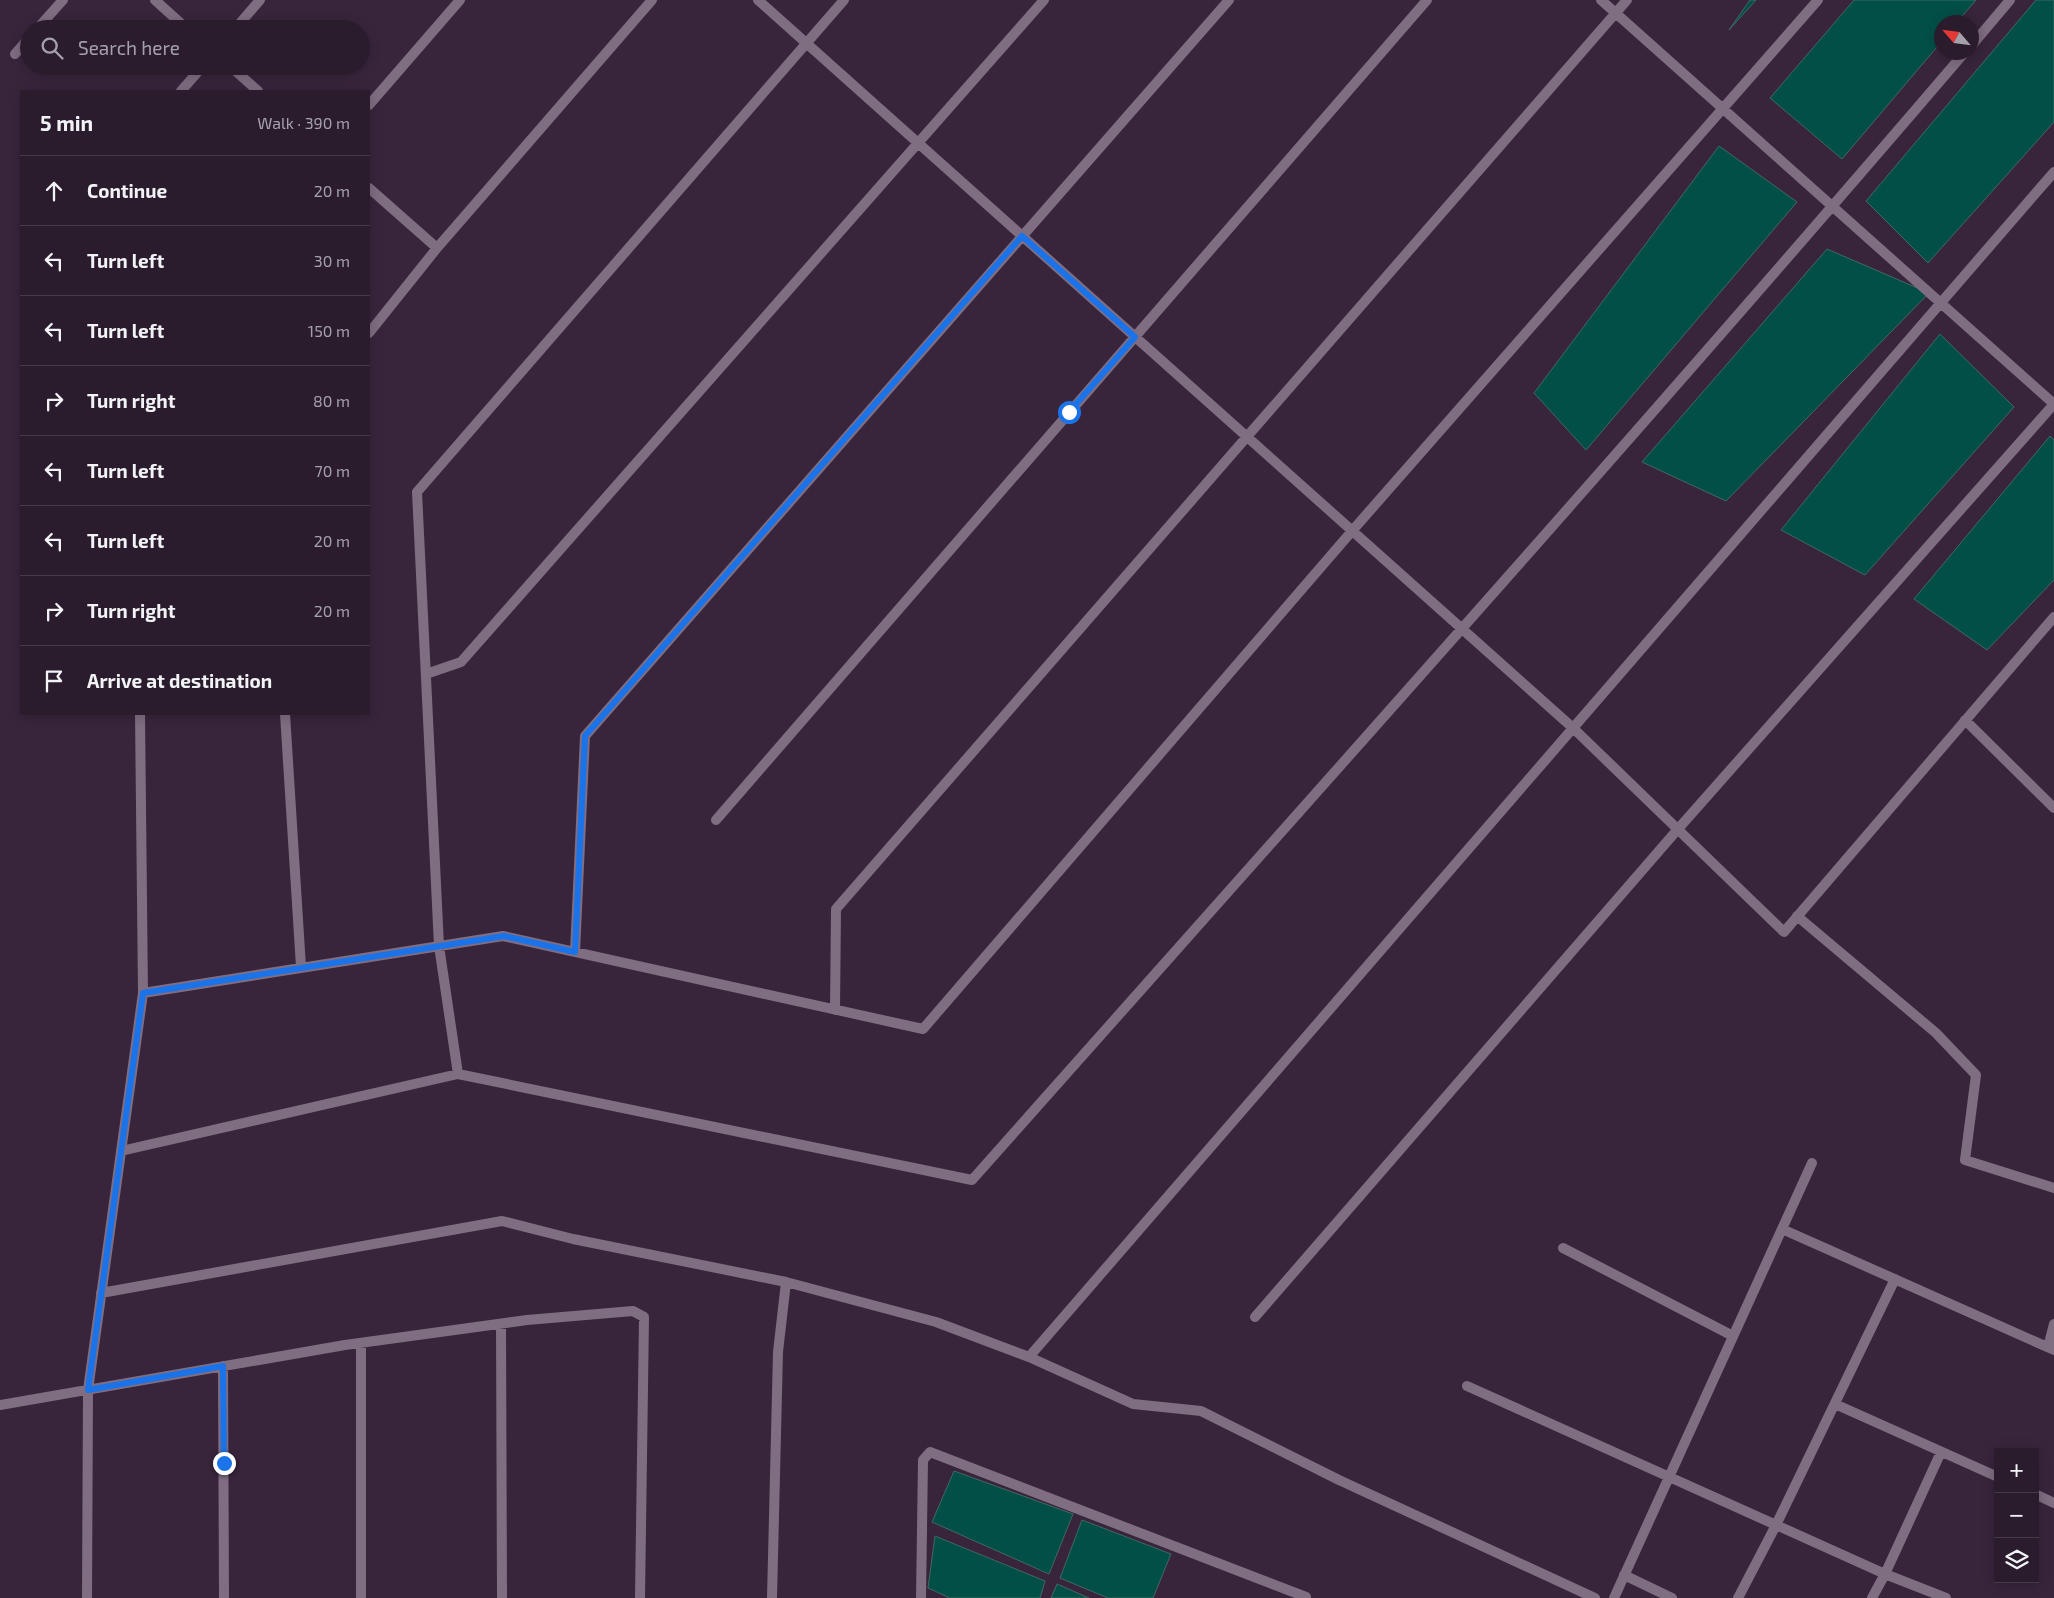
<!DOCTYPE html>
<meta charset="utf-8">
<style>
:root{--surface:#2a1c2d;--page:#362939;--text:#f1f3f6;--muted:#a5a1aa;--line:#463a49}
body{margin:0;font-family:"Exo 2",sans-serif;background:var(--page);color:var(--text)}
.controls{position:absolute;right:15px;bottom:15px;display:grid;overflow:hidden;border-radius:0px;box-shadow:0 2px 12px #0003}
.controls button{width:45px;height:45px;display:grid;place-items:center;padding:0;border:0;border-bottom:1px solid var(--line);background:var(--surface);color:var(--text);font:25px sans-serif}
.compass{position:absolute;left:1934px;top:15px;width:45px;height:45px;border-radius:50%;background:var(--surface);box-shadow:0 2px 12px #0003;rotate:298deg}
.stop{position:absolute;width:15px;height:15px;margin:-11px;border:4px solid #1a73e8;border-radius:50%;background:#fff}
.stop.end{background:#1a73e8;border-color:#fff;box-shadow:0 1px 5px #0008}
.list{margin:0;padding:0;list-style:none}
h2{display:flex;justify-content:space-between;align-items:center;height:65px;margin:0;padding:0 20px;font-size:21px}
h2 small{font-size:16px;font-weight:400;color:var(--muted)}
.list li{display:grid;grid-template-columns:32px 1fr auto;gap:15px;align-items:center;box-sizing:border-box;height:70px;padding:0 20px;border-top:1px solid var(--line)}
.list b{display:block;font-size:19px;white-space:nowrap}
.list em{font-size:16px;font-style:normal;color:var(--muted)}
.icon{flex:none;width:28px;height:28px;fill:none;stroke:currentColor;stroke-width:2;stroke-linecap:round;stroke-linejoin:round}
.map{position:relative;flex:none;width:2054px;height:1598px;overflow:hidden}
.search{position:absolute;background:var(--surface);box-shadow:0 2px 12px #0003;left:20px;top:20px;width:350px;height:55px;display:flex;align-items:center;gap:12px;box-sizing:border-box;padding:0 18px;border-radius:28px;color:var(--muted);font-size:19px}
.panel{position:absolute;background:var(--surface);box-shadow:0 2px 12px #0003;left:20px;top:90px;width:350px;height:625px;border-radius:0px}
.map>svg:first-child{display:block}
</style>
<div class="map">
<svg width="2054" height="1598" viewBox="0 0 2054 1598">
<rect width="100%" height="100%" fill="#38253c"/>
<path fill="#024f48" stroke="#406964" d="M1750 0H1756L1729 30Z
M1854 0H1976L1957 22H1942V41L1842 159 1770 98Z
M2036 0H2054V122L1928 263 1866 201Z
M1719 146 1797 202 1586 450 1534 393Z
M1827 249 1929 293 1726 501 1642 462Z
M1940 334 2014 407 1865 575 1781 530Z
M2050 436 2054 440V580L1987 650 1914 599Z
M954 1471 1073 1514 1049 1574 932 1522Z
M1082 1520 1171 1554 1153 1598H1108L1060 1578Z
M935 1536 1045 1581 1040 1598H950L928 1588Z
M1057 1584 1089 1598H1051Z"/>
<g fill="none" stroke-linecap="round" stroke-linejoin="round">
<path stroke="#7f6d82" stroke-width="10" d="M1255 1317 1678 829 2054 404"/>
<path stroke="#7f6d82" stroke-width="10" d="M155 0 187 29
M758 0 1573 728 1784 932 2054 617
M1601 0 2054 404
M37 29 63 0
M235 29 260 0
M1972 45 2010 0
M15 54 29 38
M230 66 258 91
M181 91 203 66
M369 105 460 0
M369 188 437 248
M369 333 437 248 652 0
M426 674 461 662 1044 0
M285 714 301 967
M1965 720 2054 808
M716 820 1427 0
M1797 916 1936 1033 1976 1075 1965 1160 2054 1188
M575 952 585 736 1229 0
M143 993 503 936 923 1029 1352 531 1818 0
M835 1010 836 909 1627 0
M458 1074 439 946 417 492 844 0
M121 1151 458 1074 972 1180C1304 806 1639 433 1965 52
M1782 1229 2054 1350
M1563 1248 1733 1336
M101 1293 502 1221 573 1239 786 1282 936 1322 1029 1357 1133 1404 1201 1411 1339 1480 1595 1598
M501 1324 502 1598
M361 1343V1598
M2048 1347 2054 1324
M1029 1357 2054 172
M223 1366 224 1598
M1467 1386 1885 1574 1946 1598
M1835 1404 1998 1477
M0 1405 345 1345 527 1320 633 1311 644 1317 640 1598
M2035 1494 2054 1503
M1624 1575 1672 1598
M87 1598 88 1390 143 993 140 714
M772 1598 778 1352 786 1282
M921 1598 923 1460 930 1452 1306 1597
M1614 1598 1812 1163
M1738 1598 1776 1525 1895 1279
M1872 1598 1885 1574 1941 1452"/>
</g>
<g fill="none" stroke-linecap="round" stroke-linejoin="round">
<path stroke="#1a73e8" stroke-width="6" d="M224 1463 223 1366 88 1390 143 993 504 936 575 952 585 736 1022 236 1135 337 1069 412"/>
</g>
</svg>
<div class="controls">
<button>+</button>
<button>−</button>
<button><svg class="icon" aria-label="layers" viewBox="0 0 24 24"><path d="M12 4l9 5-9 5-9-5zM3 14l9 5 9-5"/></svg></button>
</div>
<svg class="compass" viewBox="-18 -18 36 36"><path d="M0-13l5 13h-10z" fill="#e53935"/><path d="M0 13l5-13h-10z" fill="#a5a1aa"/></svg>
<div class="stop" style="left:1069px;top:412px"></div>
<div class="stop end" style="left:224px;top:1463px"></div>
<div class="search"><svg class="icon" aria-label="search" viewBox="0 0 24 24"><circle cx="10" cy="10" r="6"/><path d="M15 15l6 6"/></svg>Search here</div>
<section class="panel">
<h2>5 min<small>Walk · 390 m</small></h2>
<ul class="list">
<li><svg class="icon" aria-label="ahead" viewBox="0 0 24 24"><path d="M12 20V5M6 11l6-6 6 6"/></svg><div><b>Continue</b></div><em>20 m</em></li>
<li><svg class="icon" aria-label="left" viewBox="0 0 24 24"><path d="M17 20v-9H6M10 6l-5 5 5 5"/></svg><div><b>Turn left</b></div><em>30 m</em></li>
<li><svg class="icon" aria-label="left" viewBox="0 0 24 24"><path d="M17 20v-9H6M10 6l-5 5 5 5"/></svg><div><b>Turn left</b></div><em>150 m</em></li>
<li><svg class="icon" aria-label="right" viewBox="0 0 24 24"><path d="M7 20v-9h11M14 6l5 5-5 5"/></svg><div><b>Turn right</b></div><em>80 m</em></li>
<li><svg class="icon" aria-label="left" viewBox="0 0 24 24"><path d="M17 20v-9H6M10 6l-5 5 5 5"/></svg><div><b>Turn left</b></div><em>70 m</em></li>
<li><svg class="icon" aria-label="left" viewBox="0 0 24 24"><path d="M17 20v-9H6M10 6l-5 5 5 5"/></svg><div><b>Turn left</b></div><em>20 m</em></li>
<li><svg class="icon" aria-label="right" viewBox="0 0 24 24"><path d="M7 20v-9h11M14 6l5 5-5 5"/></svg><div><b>Turn right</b></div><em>20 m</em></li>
<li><svg class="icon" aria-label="arrive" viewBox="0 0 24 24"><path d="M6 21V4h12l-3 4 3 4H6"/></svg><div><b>Arrive at destination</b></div></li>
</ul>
</section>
</div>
